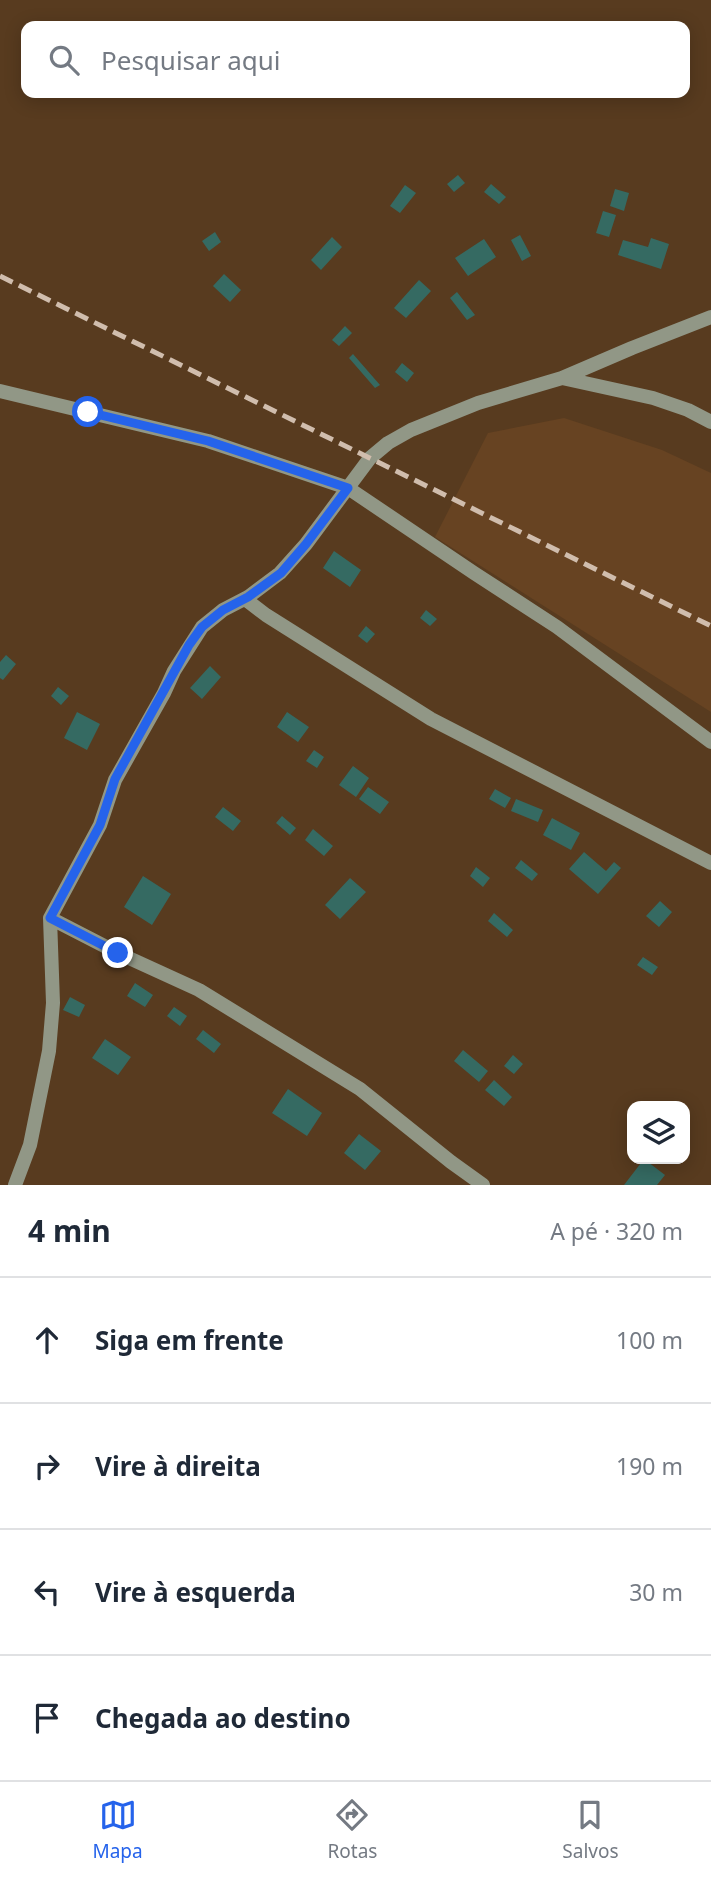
<!DOCTYPE html>
<html lang="pt">
<meta charset="utf-8">
<style>
:root{--surface:#fff;--page:#f6f6f7;--text:#1f2937;--muted:#747a83;--line:#e0e1e3;--accent:#2563eb}
body{margin:0;font-family:"Noto Sans",sans-serif;background:var(--page);color:var(--text)}
.controls{position:absolute;right:21px;bottom:21px;display:grid;overflow:hidden;border-radius:14px;box-shadow:0 4px 18px #0003}
.controls button{width:63px;height:63px;display:grid;place-items:center;padding:0;border:0;border-bottom:2px solid var(--line);background:var(--surface);color:var(--text);font:35px sans-serif}
.stop{position:absolute;width:21px;height:21px;margin:-16px;border:5px solid #2563eb;border-radius:50%;background:#fff}
.stop.end{background:#2563eb;border-color:#fff;box-shadow:0 2px 7px #0008}
.list{margin:0;padding:0;list-style:none}
h2{display:flex;justify-content:space-between;align-items:center;height:91px;margin:0;padding:0 28px;font-size:30px}
h2 small{font-size:23px;font-weight:400;color:var(--muted)}
.list li{display:grid;grid-template-columns:46px 1fr auto;gap:21px;align-items:center;box-sizing:border-box;height:126px;padding:0 28px;border-top:2px solid var(--line)}
.list b{display:block;font-size:26px;white-space:nowrap}
.list em{font-size:23px;font-style:normal;color:var(--muted)}
.icon{flex:none;width:38px;height:38px;fill:none;stroke:currentColor;stroke-width:2;stroke-linecap:round;stroke-linejoin:round}
.map{position:relative;flex:none;width:711px;height:1185px;overflow:hidden}
.search{position:absolute;background:var(--surface);box-shadow:0 4px 18px #0003;left:21px;right:21px;top:21px;height:77px;display:flex;align-items:center;gap:18px;box-sizing:border-box;padding:0 24px;border-radius:14px;color:var(--muted);font-size:26px}
.sheet{height:595px;background:var(--surface)}
nav{display:flex;justify-content:space-around;align-items:center;box-sizing:border-box;height:98px;border-top:2px solid var(--line);background:var(--surface);font-size:19px;color:var(--muted)}
nav a{display:grid;justify-items:center;gap:4px}
nav .on{color:var(--accent)}
.map>svg:first-child{display:block}
</style>
<div class="map">
<svg width="711" height="1185" viewBox="0 0 711 1185">
<rect width="100%" height="100%" fill="#583b1f"/>
<path fill="#674322" d="M564 418 662 450 711 473V712L435 537 488 433Z"/>
<path fill="#356a62" d="M458 175 465 183 454 192 447 184Z
M491 184 506 197 499 204 484 192Z
M405 185 416 193 400 213 390 206Z
M615 189 629 193 624 211 610 206Z
M603 211 616 215 609 237 596 233Z
M215 232 221 242 209 251 202 241Z
M520 235 531 256 522 261 511 240Z
M332 237 342 247 321 270 311 260Z
M651 238 669 244 661 269 618 255 623 240 648 247Z
M484 239 496 257 468 276 455 258Z
M224 274 241 290 230 302 213 286Z
M419 280 431 291 406 318 394 308Z
M457 292 475 315 467 320 450 298Z
M345 326 352 333 339 346 332 340Z
M353 354 380 385 375 388 349 358Z
M402 363 414 373 407 382 395 372Z
M334 551 361 570 350 587 323 568Z
M426 610 437 619 430 626 420 618Z
M366 626 375 634 367 643 358 636Z
M6 655 16 664 3 680 0 678V662Z
M210 666 221 677 202 699 190 688Z
M58 687 69 696 61 705 51 696Z
M77 712 100 724 87 750 64 738Z
M287 712 309 727 298 742 277 727Z
M314 750 324 757 317 768 306 761Z
M353 766 369 778 356 797 339 785Z
M368 787 389 802 380 814 359 799Z
M495 789 511 798 505 808 489 799Z
M516 799 543 810 538 822 511 811Z
M223 807 241 821 233 831 215 817Z
M282 816 296 828 290 835 276 823Z
M552 818 580 833 571 850 543 835Z
M313 829 333 846 324 856 305 840Z
M584 852 606 871 614 862 621 868 598 894 569 869Z
M521 860 538 874 532 881 515 868Z
M476 867 490 878 483 887 470 876Z
M143 876 171 894 152 925 124 907Z
M350 878 366 892 340 919 325 905Z
M660 901 672 912 659 927 646 916Z
M494 913 513 930 507 937 488 921Z
M643 957 658 967 652 975 637 965Z
M135 983 153 995 145 1007 127 996Z
M70 997 85 1005 79 1017 63 1010Z
M174 1007 187 1016 180 1026 167 1016Z
M203 1030 221 1044 214 1053 196 1039Z
M105 1039 131 1057 118 1075 92 1058Z
M463 1050 488 1071 479 1082 454 1061Z
M513 1055 523 1064 514 1074 504 1066Z
M494 1080 512 1097 504 1106 485 1090Z
M288 1089 322 1113 307 1136 272 1113Z
M359 1134 381 1151 365 1170 344 1153Z
M644 1159 665 1175 657 1185H624Z"/>
<g fill="none" stroke-linecap="round" stroke-linejoin="round">
<path stroke="#919786" stroke-width="14" d="M562 378 653 398 688 410 711 422
M0 391 208 441 348 488 474 573 557 627 711 742
M245 599 266 615 431 719 711 863
M50 918 118 953 199 990 360 1089 451 1162 483 1185
M15 1185 30 1145 49 1051 53 1003 50 918 100 825 115 780 164 693 174 671 202 627 223 610 248 597 280 573 306 544 370 458 388 443 411 430 478 403 562 378 632 348 711 317"/>
<path stroke="#d0bdad" stroke-width="5" stroke-dasharray="14 7" stroke-linecap="butt" d="M0 276 711 626"/>
</g>
<g fill="none" stroke-linecap="round" stroke-linejoin="round">
<path stroke="#2563eb" stroke-width="9" d="M88 412 208 441 348 488 306 544 281 573 248 597 223 610 202 627 189 645 115 779 100 825 50 918 118 953"/>
</g>
</svg>
<div class="controls">
<button><svg class="icon" aria-label="layers" viewBox="0 0 24 24"><path d="M12 4l9 5-9 5-9-5zM3 14l9 5 9-5"/></svg></button>
</div>
<div class="stop" style="left:88px;top:412px"></div>
<div class="stop end" style="left:118px;top:953px"></div>
<div class="search"><svg class="icon" aria-label="search" viewBox="0 0 24 24"><circle cx="10" cy="10" r="6"/><path d="M15 15l6 6"/></svg>Pesquisar aqui</div>
</div>
<section class="sheet">
<h2>4 min<small>A pé · 320 m</small></h2>
<ul class="list">
<li><svg class="icon" aria-label="ahead" viewBox="0 0 24 24"><path d="M12 20V5M6 11l6-6 6 6"/></svg><div><b>Siga em frente</b></div><em>100 m</em></li>
<li><svg class="icon" aria-label="right" viewBox="0 0 24 24"><path d="M7 20v-9h11M14 6l5 5-5 5"/></svg><div><b>Vire à direita</b></div><em>190 m</em></li>
<li><svg class="icon" aria-label="left" viewBox="0 0 24 24"><path d="M17 20v-9H6M10 6l-5 5 5 5"/></svg><div><b>Vire à esquerda</b></div><em>30 m</em></li>
<li><svg class="icon" aria-label="arrive" viewBox="0 0 24 24"><path d="M6 21V4h12l-3 4 3 4H6"/></svg><div><b>Chegada ao destino</b></div></li>
</ul>
</section>
<nav>
<a class="on"><svg class="icon" aria-label="map" viewBox="0 0 24 24"><path d="M3 6l6-2 6 2 6-2v14l-6 2-6-2-6 2zM9 4v14M15 6v14"/></svg>Mapa</a>
<a><svg class="icon" aria-label="directions" viewBox="0 0 24 24"><path d="M12 3l9 9-9 9-9-9zM9 14v-3h6M13 9l2 2-2 2"/></svg>Rotas</a>
<a><svg class="icon" aria-label="saved" viewBox="0 0 24 24"><path d="M7 4h10v16l-5-4-5 4z"/></svg>Salvos</a>
</nav>
